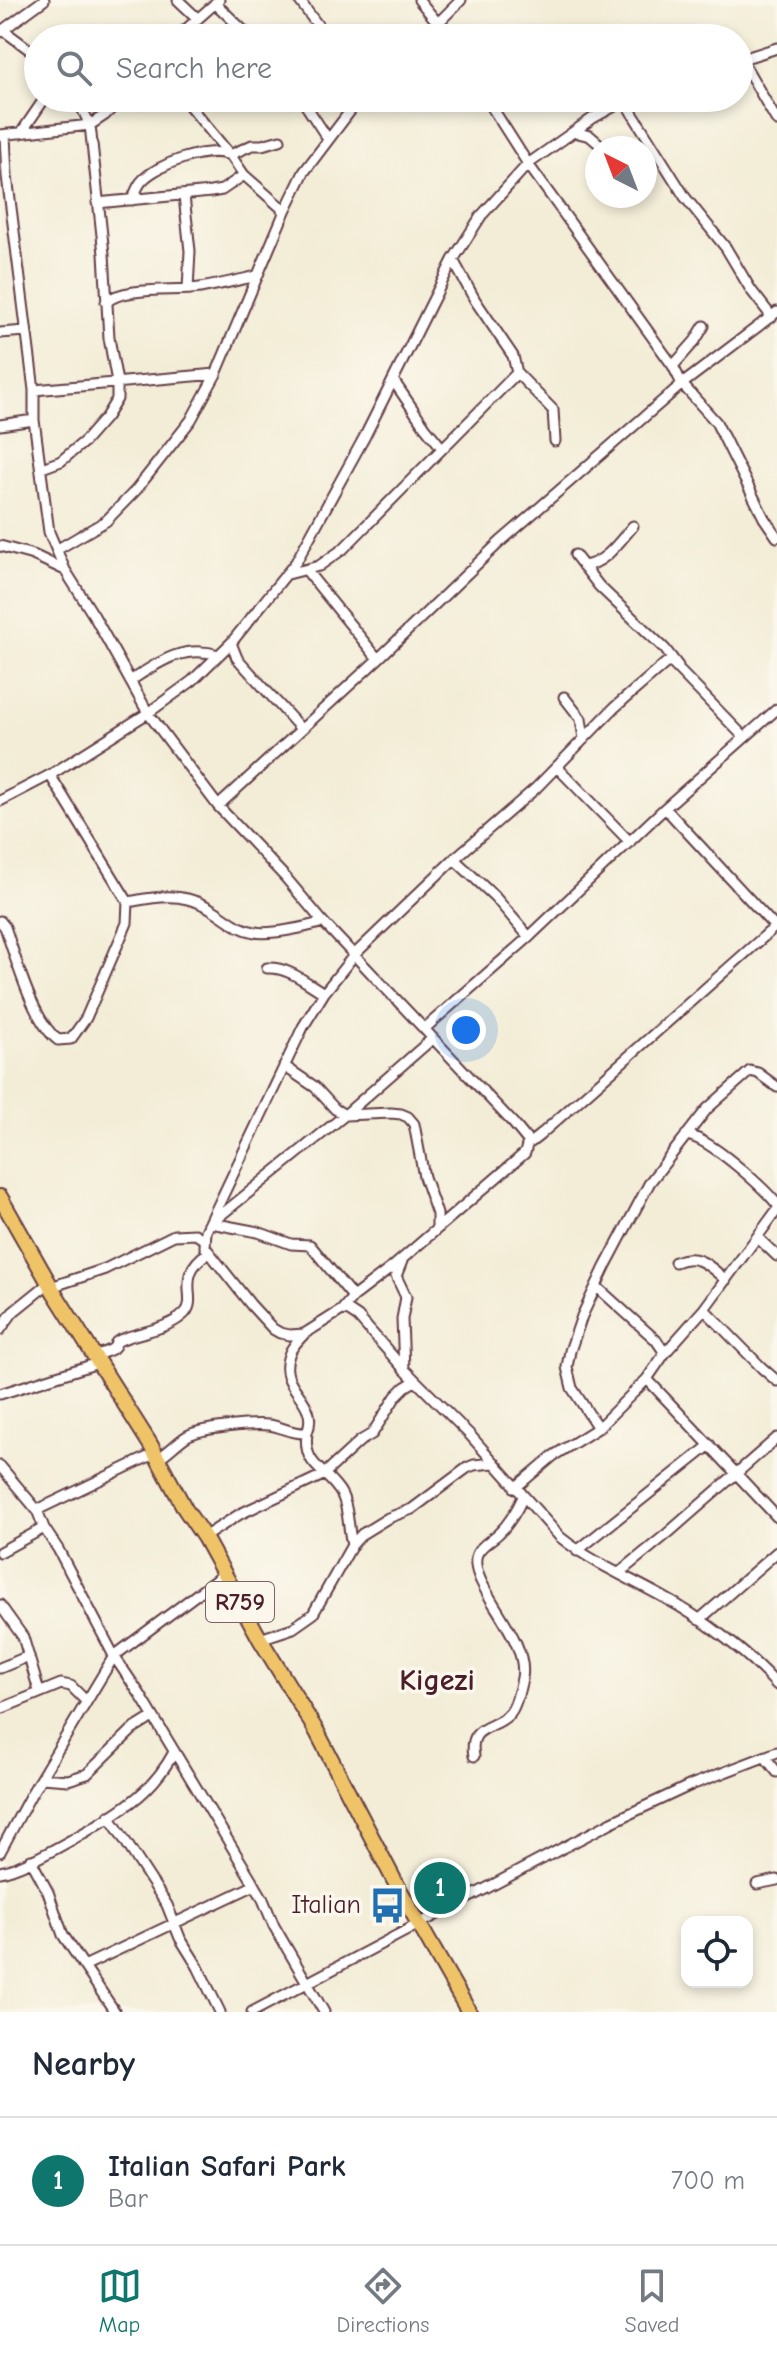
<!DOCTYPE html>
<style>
:root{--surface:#fff;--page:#f6f6f7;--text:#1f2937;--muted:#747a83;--line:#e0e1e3;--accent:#0f766e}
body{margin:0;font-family:"Comic Neue",sans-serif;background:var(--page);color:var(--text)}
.controls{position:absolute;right:24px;bottom:24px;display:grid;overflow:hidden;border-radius:16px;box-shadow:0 4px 12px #0003}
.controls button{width:72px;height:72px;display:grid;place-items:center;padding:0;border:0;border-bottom:2px solid var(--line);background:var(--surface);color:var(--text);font:40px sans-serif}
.compass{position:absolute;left:585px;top:136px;width:72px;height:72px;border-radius:50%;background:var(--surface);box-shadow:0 4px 12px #0003;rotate:318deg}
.you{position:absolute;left:466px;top:1030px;width:28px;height:28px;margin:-20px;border:6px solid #fff;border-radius:50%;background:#1a73e8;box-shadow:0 0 0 12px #1a73e833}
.badge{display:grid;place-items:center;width:52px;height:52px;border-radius:50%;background:var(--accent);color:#fff;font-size:26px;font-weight:700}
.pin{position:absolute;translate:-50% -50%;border:4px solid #fff;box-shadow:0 2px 8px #0006}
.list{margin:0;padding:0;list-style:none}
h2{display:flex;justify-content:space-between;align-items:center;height:104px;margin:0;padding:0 32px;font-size:34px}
h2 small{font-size:26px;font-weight:400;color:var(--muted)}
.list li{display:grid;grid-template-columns:52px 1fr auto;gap:24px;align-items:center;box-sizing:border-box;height:128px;padding:0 32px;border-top:2px solid var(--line)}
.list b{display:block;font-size:30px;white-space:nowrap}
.list p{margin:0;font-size:26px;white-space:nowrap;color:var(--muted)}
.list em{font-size:26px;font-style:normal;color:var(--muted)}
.icon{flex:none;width:44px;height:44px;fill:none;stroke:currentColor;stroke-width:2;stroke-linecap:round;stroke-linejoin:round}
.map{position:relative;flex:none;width:777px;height:2012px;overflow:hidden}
.search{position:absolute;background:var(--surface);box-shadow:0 4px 12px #0003;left:24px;right:24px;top:24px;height:88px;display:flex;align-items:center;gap:20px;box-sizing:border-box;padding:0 28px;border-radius:44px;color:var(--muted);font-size:30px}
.sheet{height:232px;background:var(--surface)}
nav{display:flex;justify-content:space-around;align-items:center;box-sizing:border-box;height:112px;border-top:2px solid var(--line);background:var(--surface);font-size:22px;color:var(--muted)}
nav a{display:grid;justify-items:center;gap:4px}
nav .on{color:var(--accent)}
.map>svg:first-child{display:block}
</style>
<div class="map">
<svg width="777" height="2012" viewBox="0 0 777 2012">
<rect width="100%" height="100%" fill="#fbf7ec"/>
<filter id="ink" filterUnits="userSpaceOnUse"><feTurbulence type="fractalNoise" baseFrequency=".0125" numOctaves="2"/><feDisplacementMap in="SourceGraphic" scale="16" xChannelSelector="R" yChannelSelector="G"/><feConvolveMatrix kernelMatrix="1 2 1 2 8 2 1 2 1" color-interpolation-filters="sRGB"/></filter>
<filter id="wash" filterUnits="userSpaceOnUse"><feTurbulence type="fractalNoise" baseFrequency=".006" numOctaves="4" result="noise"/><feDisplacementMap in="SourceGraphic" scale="32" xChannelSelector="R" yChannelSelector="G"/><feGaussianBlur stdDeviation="1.8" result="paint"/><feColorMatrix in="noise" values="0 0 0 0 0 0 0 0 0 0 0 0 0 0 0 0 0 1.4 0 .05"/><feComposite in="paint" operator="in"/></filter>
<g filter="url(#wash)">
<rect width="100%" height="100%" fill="#f3edd7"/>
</g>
<g filter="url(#ink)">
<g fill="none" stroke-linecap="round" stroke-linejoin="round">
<defs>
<path id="minor" d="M178 0 197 18
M299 0 327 38
M419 0 450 38
M215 3 251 38
M3 30 38 56
M0 32 44 0
M176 38 219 0
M423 38 461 0
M741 59 777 121
M739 60 777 48
M183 98 231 156 244 175 285 211
M301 98 328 139
M486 98 528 164 673 366 682 384 716 422 764 518 777 537
M624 100 685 197 726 248 751 290 772 317
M574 132 590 136 604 148
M21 133 45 98
M0 135 90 125 105 115 122 98
M5 135 7 176 34 390V420L49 532 65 570 94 616 148 713 218 806 286 878 323 922 514 1124 528 1141 525 1153 395 1265 353 1297 342 1310 304 1334 290 1335 280 1333 273 1329 251 1305 209 1252 205 1247 206 1231 303 1027 324 993 355 954 454 859 536 788 614 708 666 663H672L744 737
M184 196 190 251 188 289
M132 200C135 194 137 187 141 182 156 164 208 146 230 155L252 145H262L280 140
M97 203 211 192 222 190 244 175
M106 302C125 286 175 292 200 288 219 285 238 280 257 276
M0 333 26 331
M673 366 695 341 704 326
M517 373 553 410 555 441
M393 380 425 427 442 448
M34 390 216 374
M0 425 34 420
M42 468 61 461 85 441 106 417 117 399V382L109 338 104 254 90 125 77 98
M0 546 33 555 65 570
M58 549 106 521 136 490 191 420 216 374 285 211 304 172 360 98
M575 555 599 586 665 649 678 666
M583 566C605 564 619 542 633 526
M306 570 378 659
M288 574 319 566 343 549 517 373 513 356 475 300 453 260
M231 643 237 658 301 729
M130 681C159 662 183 644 219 655
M564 697 581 719 584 739
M557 767 630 842
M0 801 50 775 148 713 192 681 231 643 296 562 365 436 453 260 481 216 528 164 593 118 629 98
M218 806 378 659 500 542 682 384 777 312
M665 808 775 927
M454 859 495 897 529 937
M128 902C156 897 179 892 206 906 224 915 235 929 255 932 271 935 307 927 323 922
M0 921 5 927C15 956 33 1022 58 1040L71 1039 86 1018 127 923 128 902 50 775
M267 968C289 967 305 982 324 993
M424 1029 529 937 665 808 777 709
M284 1066 315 1087 335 1109 345 1115 391 1113 401 1114 408 1117 414 1124 424 1177 437 1214V1226
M686 1135C708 1137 762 1186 777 1204
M528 1141 531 1142 540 1135 777 925
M211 1223 345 1115 432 1039
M211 1223 258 1232 291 1244 310 1245 353 1297
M758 1238 777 1256
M402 1261 396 1276 406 1297 402 1319 404 1369
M675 1262C698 1252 709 1266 726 1280
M51 1287 105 1269 174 1235 195 1234 205 1240
M597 1287 656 1340 665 1353
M704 1309 762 1368 777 1381
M342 1310 349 1311 358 1317 404 1369 470 1435 560 1537C591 1562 629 1578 663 1597 699 1616 750 1654 777 1685
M0 1330 13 1312 49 1283
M94 1356C99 1354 107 1352 112 1349 120 1342 111 1345 120 1340 141 1331 168 1330 185 1313 199 1298 173 1276 209 1252
M647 1379 777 1517
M0 1394 98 1363
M598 1428 572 1388 567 1367 570 1351 582 1316 605 1267 650 1182 707 1109 750 1071 758 1073 777 1087
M307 1433C302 1468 329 1470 342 1495 349 1509 348 1529 352 1545
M157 1459C168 1453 176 1443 187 1436 200 1428 254 1423 269 1425 283 1427 292 1434 307 1433 321 1399 276 1389 289 1355 291 1347 299 1340 304 1334
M0 1466 37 1510 44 1528 58 1549 114 1656 141 1696 262 1897 274 1926 324 2012
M515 1488 553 1456 598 1428 647 1379 665 1353 704 1309 777 1210
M37 1510 154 1454
M204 1537 240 1514 323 1475 360 1441 372 1434 396 1396 405 1387 415 1381
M577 1551 710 1445
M0 1552 44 1528
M619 1573 668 1533 777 1438
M0 1605 23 1637 39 1691
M699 1620 777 1552
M260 1639 293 1628 313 1614 352 1545 362 1534 388 1518 412 1509 467 1468 474 1465 493 1463
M0 1668 29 1656
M0 1709 61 1684 71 1686 86 1701
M474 1756C468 1723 495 1731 510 1713 516 1706 520 1688 522 1678 530 1636 466 1584 477 1554 481 1545 492 1540 499 1533 510 1523 517 1510 523 1497
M765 1757 777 1772
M41 1778 68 1780 87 1774 132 1730 153 1717
M109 1816 167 1905 180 1938 198 1967 220 2012
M0 1852 30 1796 114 1656 224 1574
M31 1860 48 1892 63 1935 115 2012
M0 1872C30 1867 114 1817 139 1796 153 1784 165 1769 174 1752
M757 1884 777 1880
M84 1966 255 1885
M252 2012 612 1822 691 1785 777 1752"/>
<path id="primary" d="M0 1197 54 1292 150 1444 185 1509 204 1537 260 1639 317 1732 394 1880 469 2012"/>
</defs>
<use href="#minor" stroke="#633e45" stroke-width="13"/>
<use href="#primary" stroke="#633e45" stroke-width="18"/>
<use href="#minor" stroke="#fff" stroke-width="9"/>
<use href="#primary" stroke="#efc469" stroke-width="14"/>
</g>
</g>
<defs>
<symbol id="bus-bare" viewBox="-9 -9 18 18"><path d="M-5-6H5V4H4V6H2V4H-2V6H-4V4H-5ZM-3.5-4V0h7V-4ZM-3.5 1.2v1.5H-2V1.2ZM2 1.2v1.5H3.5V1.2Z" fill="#1f6fb2" stroke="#fbf7ec" stroke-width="2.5" paint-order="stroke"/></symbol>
</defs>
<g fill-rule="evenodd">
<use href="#bus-bare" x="362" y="1880" width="51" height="51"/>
</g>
<g text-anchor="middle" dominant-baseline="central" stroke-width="7" stroke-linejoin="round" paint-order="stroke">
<rect fill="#fbf7ec" stroke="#7f6065" stroke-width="2" x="206" y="1582" width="68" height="40" rx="6"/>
<g font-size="24" font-weight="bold" fill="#4a1f2b">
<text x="240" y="1602">R759</text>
</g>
<g font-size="26" fill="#4a1f2b" stroke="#fbf7ec" text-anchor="end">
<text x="361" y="1905">Italian</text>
</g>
<g font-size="30" font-weight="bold" fill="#4a1f2b" stroke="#fbf7ec">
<text x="437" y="1680">Kigezi</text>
</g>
</g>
</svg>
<div class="controls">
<button><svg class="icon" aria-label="locate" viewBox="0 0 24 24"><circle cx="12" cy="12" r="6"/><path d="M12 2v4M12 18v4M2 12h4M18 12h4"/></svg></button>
</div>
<svg class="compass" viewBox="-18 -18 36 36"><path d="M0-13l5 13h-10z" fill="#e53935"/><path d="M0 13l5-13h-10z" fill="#747a83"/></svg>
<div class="you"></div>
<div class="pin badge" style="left:440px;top:1888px">1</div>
<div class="search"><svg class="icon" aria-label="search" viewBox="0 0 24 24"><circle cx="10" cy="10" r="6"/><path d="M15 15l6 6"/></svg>Search here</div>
</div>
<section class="sheet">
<h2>Nearby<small></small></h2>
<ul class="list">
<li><span class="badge">1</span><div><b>Italian Safari Park</b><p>Bar</p></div><em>700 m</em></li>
</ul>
</section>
<nav>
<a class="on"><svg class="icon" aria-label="map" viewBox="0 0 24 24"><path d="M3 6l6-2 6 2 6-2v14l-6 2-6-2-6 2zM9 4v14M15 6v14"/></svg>Map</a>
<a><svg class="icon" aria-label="directions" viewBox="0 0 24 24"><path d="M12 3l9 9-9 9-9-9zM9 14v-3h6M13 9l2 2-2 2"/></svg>Directions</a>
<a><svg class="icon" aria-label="saved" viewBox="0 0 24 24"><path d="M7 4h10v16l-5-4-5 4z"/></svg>Saved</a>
</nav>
